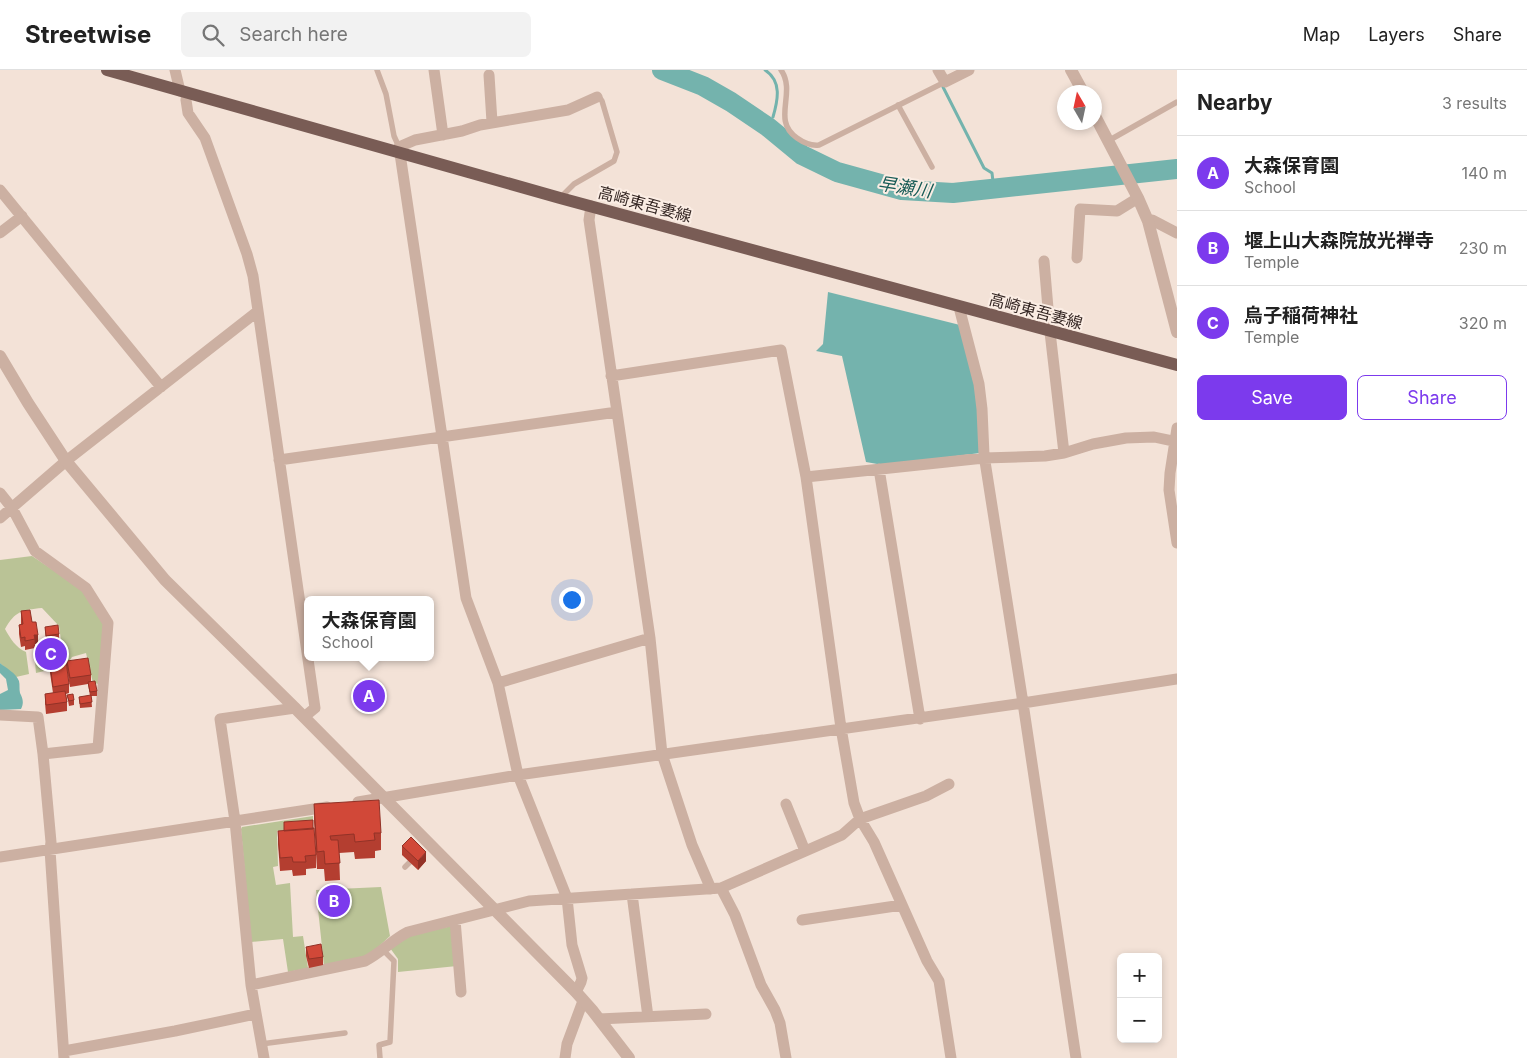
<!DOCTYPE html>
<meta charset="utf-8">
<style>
:root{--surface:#fff;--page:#f2f2f2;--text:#222;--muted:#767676;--line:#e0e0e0;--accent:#7c3aed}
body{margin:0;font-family:Inter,"Noto Sans JP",sans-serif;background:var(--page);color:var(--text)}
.controls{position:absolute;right:15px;bottom:15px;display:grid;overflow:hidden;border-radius:8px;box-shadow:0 2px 8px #0003}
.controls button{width:45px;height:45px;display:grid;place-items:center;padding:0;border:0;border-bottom:1px solid var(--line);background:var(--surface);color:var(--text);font:25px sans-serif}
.compass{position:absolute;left:1057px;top:15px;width:45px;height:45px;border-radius:50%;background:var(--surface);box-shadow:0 2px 8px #0003;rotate:351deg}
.you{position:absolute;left:571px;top:529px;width:18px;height:18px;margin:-12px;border:4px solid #fff;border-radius:50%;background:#1a73e8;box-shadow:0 0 0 8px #1a73e833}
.badge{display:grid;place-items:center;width:32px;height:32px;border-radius:50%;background:var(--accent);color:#fff;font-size:16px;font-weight:700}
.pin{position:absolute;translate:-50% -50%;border:2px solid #fff;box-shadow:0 1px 5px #0006}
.popup{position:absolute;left:304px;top:526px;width:130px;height:65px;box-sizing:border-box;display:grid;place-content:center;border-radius:8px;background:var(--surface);filter:drop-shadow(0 1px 4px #0005);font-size:16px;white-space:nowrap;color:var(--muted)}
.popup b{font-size:19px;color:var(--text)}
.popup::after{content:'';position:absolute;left:50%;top:100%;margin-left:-10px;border:10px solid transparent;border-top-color:var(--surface)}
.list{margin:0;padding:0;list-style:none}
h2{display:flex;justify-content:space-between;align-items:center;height:65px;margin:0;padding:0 20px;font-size:21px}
h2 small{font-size:16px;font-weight:400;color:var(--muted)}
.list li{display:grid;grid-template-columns:32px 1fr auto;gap:15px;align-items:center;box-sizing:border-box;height:75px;padding:0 20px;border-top:1px solid var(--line)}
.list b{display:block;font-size:19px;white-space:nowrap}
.list p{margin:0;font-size:16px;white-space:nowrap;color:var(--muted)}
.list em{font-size:16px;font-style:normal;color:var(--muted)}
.actions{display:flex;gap:10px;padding:15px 20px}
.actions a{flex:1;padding:11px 0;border:1px solid var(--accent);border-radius:8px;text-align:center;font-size:18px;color:var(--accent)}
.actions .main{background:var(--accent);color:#fff}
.icon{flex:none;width:28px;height:28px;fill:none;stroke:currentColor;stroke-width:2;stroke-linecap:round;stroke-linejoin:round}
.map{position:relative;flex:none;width:1177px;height:988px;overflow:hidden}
header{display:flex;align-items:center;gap:30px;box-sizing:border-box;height:70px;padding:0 25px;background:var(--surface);border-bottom:1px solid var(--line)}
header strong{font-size:24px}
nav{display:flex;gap:28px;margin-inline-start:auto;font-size:18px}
.search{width:350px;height:45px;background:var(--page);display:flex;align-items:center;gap:12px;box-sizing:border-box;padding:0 18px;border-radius:8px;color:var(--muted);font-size:19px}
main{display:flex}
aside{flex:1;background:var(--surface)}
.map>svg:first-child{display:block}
</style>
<header>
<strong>Streetwise</strong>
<div class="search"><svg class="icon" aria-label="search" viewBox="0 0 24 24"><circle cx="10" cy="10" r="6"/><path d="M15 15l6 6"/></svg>Search here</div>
<nav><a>Map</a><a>Layers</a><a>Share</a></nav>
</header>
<main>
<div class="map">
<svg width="1177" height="988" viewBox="0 0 1177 988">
<rect width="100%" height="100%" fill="#f3e2d7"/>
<path fill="#bac396" d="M32 486 83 520 104 554 99 614 93 613 86 583 72 587 66 596 36 603 34 581 61 570 59 556 42 538C22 540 15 541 5 559 10 568 16 578 26 582L29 604 16 607 0 593V490Z
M313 746V758L277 761 278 796 273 797 276 815 290 813 293 867 303 866 308 898 288 902 283 869 251 872 241 759 242 757Z
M381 817 390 866 374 881 364 887 324 896 316 820Z
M452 856 457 896 398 902V889L390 878 409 865Z"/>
<path fill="#74b3ad" d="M828 222 960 255 976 313 980 383 883 395 866 392 842 286 816 281 823 274Z
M0 593C6 598 16 603 19 611 20 615 19 619 20 623 23 629 24 633 21 639L0 640V624L8 620 6 609 0 603Z"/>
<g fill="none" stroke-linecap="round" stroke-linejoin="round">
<path stroke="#74b3ad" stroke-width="3" d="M765 0C782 11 778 30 773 47
M943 17 984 98 992 103 994 120"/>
<path stroke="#74b3ad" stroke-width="20" d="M662 0 703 16 731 32 768 57 802 85 837 102 902 120 953 123 1177 99"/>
<path stroke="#ccb0a2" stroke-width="5.5" d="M377 0 386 24 394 66 399 77
M781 0C797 23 771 50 797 68 804 73 810 76 819 75L945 12
M898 35 932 97
M1108 71 1177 32
M560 128 574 114 614 91 617 82 602 31 600 28 597 27
M405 797 414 788
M261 974 345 963
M380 988 379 975 390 972 394 891 383 880"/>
<path stroke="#ccb0a2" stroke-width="11" d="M175 0 180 21
M434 0 443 65
M938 0 945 12 969 0
M489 5 492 52
M187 23 186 30 188 43 205 68 247 184 253 206 315 638 304 647
M0 120 161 317
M591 136 589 150 650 568 662 684 692 775 711 819
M1148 151 1152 150 1177 163
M0 163 22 146
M1077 188 1080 139 1117 141 1138 128
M1044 191 1050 262 1064 383
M959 237 979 314 982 339 984 385 1023 633 1076 988
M611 306 781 280 806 407 841 658 854 733 860 749 874 772 927 891 939 911 951 988
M1177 358 1170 403 1169 420 1177 473
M279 390 617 342
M879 399 920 649
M806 407 984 388 1045 386 1064 383 1093 374 1126 368 1154 367 1177 372
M0 423 12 438 35 481 86 518 108 553 98 678 43 684
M0 448 66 391 258 241
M498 613 650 568
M0 645 38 647 43 684 51 772 50 780 64 988
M358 732 518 705 1023 633 1177 609
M786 734 805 781
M0 787 327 737
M721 818 735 845 761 915 775 940 780 953 786 988
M632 824 648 947
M455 850 461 922
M802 850 902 835
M251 915 365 891C381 883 392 870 408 862L529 831 721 818 842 765 860 749 926 726 949 714
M576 922 581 912 582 908 572 875 567 828 518 705 498 613 466 528 399 77 415 70 462 61 480 55 568 40 597 27
M599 949 706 944
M64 981 175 961 256 944
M264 988 251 915 235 751 220 649 295 638
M565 988 567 974 583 931"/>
<path stroke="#ccb0a2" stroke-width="12" d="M1071 0 1083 22
M1094 44 1138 128 1148 151 1177 262
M0 286 28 333 66 391 165 510 295 638 576 922 592 940 629 988"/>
<path stroke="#795c55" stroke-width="12" d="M107 0 560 128 1177 295"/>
</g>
<path fill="#b43e30" d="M21 541 32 552 38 573 35 574V578L25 580V576L21 577 19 564V555L21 554Z
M45 557 59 564V569L46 571Z
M67 591 91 605V612L97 621V626H91L92 637 80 638 79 627 90 626 88 614 70 617 67 600Z
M50 594 69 614V623L66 624 67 632V641L46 644 45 633V624L53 623 50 603Z
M67 625 74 630V635L69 636Z
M314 734 381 763V780L375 781V788L355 789 354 782 339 783 340 810 325 811 324 799H317L314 752Z
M284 752 316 785V798L306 799V805L293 806 292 800 280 801 278 774V761H284Z
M402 776 426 791 418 800 402 785Z
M306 877 323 887V895L309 898 306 886Z"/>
<path fill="#923227" d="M34 565H38V573L35 574Z
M426 782V791L418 800V791Z"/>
<path fill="#d14838" stroke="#923227" d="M30 540 32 552H36L38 565H34L35 569 25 571V567L21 568 19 555 23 554 21 541Z
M58 555 59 564 46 566 45 557Z
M88 588 91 605 70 608 67 591Z
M66 591 69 614 53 617 50 594Z
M95 611 97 621 90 622 88 612Z
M65 621 67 632 46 635 45 624Z
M73 624 74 630 69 631 67 625Z
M91 625 92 632 80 634 79 627Z
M379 730 381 763H374L375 770 355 772 354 764 330 766 331 770H338L340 793 325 794 324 781 317 782 314 734Z
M313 750V759L284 761V752Z
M314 758 316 785 305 786 306 792H293L292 787 280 788 278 761Z
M411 767 426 782 418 791 402 776Z
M321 874 323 887 309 889 306 877Z"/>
<g text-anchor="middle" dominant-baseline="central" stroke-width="4" stroke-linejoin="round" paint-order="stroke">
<g font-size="16" fill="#362825" stroke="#fbede4">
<text transform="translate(645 134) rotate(15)">高崎東吾妻線</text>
<text transform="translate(1036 241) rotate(15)">高崎東吾妻線</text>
</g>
<g font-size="18" font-style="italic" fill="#175b56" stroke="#fbede4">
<text transform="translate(905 117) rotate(9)">早瀬川</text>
</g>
</g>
</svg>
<div class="controls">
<button>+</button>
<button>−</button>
</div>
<svg class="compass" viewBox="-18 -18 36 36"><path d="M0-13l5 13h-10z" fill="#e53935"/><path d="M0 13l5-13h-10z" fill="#767676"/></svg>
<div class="you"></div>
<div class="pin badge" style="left:369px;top:626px">A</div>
<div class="popup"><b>大森保育園</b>School</div>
<div class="pin badge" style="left:334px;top:831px">B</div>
<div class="pin badge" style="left:51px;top:584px">C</div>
</div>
<aside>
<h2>Nearby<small>3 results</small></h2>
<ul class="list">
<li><span class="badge">A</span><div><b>大森保育園</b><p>School</p></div><em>140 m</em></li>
<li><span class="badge">B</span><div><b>堰上山大森院放光禅寺</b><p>Temple</p></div><em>230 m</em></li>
<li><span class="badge">C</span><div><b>烏子稲荷神社</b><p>Temple</p></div><em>320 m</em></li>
</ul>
<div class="actions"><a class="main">Save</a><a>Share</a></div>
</aside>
</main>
